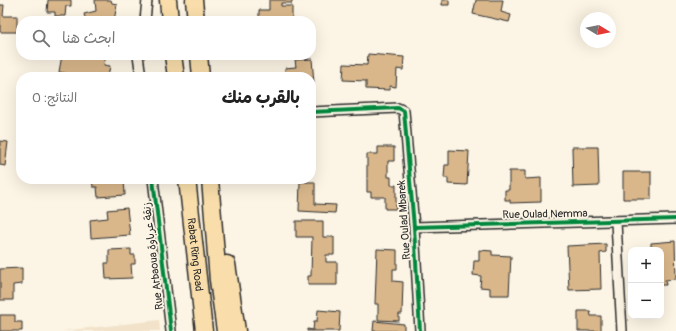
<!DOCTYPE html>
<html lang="ar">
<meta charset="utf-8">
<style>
:root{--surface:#fff;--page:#f2f2f2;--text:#222;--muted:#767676;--line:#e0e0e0}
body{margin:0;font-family:Pangolin,"Playpen Sans Arabic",sans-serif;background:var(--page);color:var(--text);direction:rtl}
.controls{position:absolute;right:12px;bottom:12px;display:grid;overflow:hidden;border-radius:8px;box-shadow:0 4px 16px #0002}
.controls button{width:36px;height:36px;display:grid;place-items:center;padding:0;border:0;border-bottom:1px solid var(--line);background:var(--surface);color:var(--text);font:20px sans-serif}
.compass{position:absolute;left:580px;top:12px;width:36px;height:36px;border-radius:50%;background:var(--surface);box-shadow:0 4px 16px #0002;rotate:100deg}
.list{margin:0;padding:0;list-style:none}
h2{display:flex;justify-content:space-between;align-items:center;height:52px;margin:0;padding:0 16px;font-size:17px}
h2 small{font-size:13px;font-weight:400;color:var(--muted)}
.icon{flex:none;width:22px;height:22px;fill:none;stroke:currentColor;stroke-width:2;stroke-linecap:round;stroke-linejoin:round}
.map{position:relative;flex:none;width:676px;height:331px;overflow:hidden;direction:ltr}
.search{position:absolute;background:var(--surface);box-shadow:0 4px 16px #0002;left:16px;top:16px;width:300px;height:44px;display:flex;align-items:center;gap:10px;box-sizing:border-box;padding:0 14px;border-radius:16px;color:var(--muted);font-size:15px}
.panel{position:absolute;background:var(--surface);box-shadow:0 4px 16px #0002;left:16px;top:72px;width:300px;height:112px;border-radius:16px;direction:rtl}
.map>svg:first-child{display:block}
</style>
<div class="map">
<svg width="676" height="331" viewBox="0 0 676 331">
<rect width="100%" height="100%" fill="#fcf5e5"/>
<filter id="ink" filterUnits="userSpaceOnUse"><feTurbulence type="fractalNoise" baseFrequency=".025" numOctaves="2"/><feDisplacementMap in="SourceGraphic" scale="8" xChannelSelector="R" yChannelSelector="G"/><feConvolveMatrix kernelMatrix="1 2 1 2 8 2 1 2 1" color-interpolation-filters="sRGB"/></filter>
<g filter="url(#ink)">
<path fill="#f2e2ca" d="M159 320 160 331H62Z"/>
<path fill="#d9b78b" stroke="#2b2b2b" d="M48 0H71V6H66L65 16H55V12H47Z
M95 0H111L112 3 117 4 114 21H86L84 14 96 11Z
M269 0H292V3H281V6H292V21H259V10H269Z
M442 0H449V5H442Z
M476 0H503L501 12 511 15 509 22 473 14Z
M0 5H4L3 16H17V32H0Z
M368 54 404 57 403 70 397 69 396 87 390 86V90L366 89V81L343 80 344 64 367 65Z
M62 55H106L104 65 110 66 108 76 85 77 59 72Z
M312 59 314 83 311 84V77H285V68L296 67 295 60Z
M0 141 8 142 5 166 0 165Z
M378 147H394V161H388V177H391V185H396V209H385V197H371V192H367V154H378Z
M572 147H598L599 186 573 187Z
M449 150 469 151 467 185 448 184V178H444L445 165H449Z
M509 171H525V179L541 178V202L510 203V200H505V190H509Z
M623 172H651V199H623Z
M92 179H124L125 195 98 197 97 187H93Z
M300 182H315V204L336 205 335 213 299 211Z
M127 208 130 235 91 238 90 220 108 218 107 210Z
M296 221H323V237H334V255H326V262H337V285H308V276H311L312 237H296Z
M675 241 676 279 665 280 666 285H661V250H649H651V243Z
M606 244V252L600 253 601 289 569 290 567 246Z
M131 249V255H135V264H131L132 278 106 279 105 263H109V250Z
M377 249 397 250V269H393V281L403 282 402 314H399V321L378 320V304H375Z
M479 250 492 251V255L511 256 509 295H490V288L480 287 481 276 473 275 474 261H479Z
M22 268V284L13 285V300H0V269Z
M318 310 340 312 339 331H307V329L313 330 314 321H317Z
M578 311H590L591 316H601V331H578Z
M0 315H15V322H22V331H0Z
M374 321 404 324V331H373Z"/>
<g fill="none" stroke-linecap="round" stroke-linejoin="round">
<defs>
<path id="street" d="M145 21 147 0
M138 55 141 77
M311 112 398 108 404 111 414 227 420 331
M153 179 171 331
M616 222 622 331
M414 227 676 219"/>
<g id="highway">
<path d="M168 0 170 21"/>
<path d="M194 0 196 21"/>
<path d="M173 55 176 77"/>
<path d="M199 55 201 77"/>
<path id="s1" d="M187 179 204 331"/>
<path d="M210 179 218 280 225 331"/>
<path d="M227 264 237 331"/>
</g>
</defs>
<use href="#street" stroke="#2b2b2b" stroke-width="12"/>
<use href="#highway" stroke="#2b2b2b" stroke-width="19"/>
<use href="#street" stroke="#fcf5e5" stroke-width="9"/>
<use href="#highway" stroke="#f9deab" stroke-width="16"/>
<defs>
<path id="cycleway" d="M311 112 398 108 404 111 414 227 420 331
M153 179 171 331
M414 227 676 219"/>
</defs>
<use href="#cycleway" stroke="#fcf5e5" stroke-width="6"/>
<use href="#cycleway" stroke="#00873e" stroke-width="4"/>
</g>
</g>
<g text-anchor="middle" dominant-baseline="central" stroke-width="3.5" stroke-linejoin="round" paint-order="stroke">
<g font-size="11" fill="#2b2b2b" stroke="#fcf5e5">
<text transform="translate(545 214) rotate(-1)">Rue Oulad Nemma</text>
<text transform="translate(404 220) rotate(-94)">Rue Oulad Mbarek</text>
<text stroke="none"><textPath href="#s1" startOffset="76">Rabat Ring Road</textPath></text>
<text transform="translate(153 256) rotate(-97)">Rue Arbaoua زنقة عرباوة</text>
</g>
</g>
</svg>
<div class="controls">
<button>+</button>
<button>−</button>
</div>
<svg class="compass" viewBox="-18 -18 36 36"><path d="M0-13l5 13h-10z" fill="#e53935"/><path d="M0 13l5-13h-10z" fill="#767676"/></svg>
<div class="search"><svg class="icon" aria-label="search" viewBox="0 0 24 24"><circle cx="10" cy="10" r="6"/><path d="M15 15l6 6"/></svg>ابحث هنا</div>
<section class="panel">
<h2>بالقرب منك<small>النتائج: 0</small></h2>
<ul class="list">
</ul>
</section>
</div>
